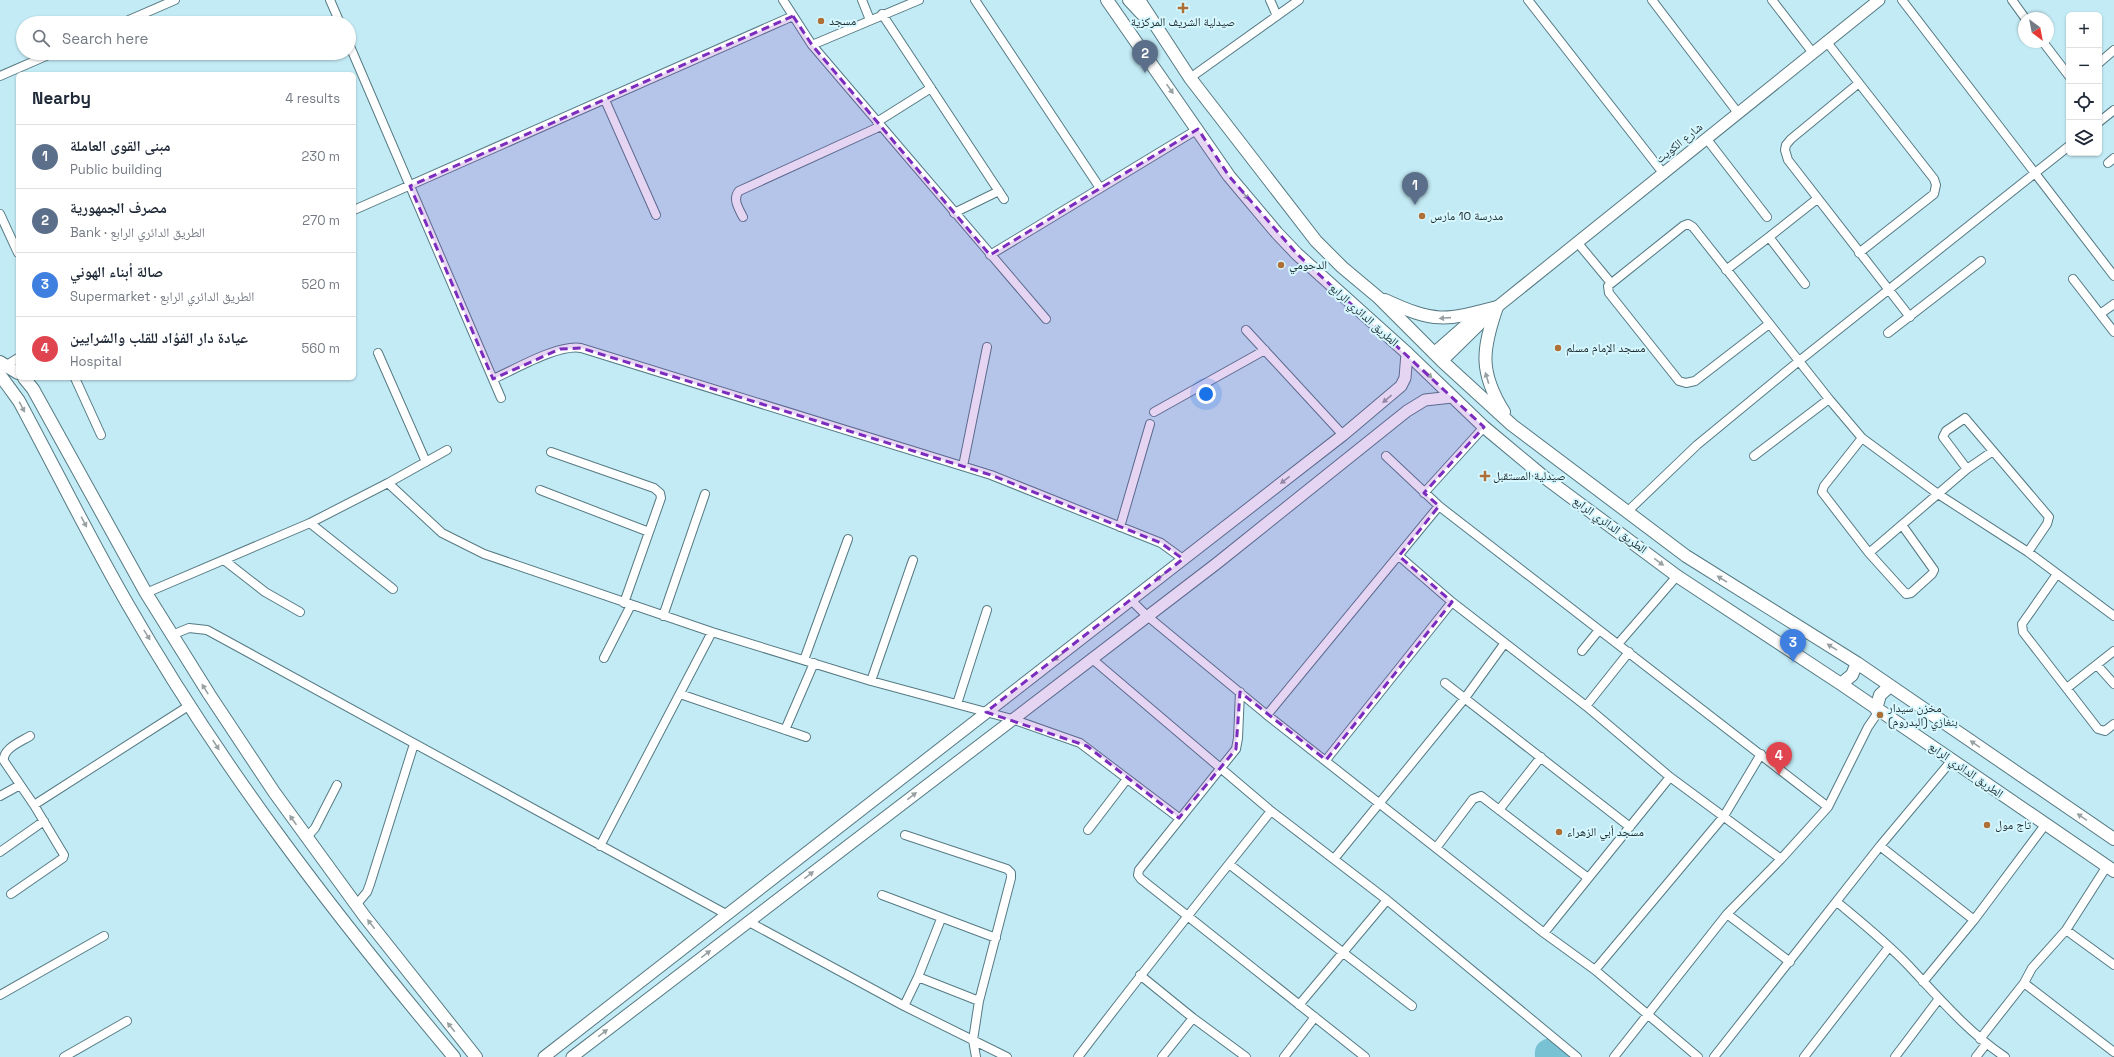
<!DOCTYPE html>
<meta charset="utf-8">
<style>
:root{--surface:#fff;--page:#f6f6f7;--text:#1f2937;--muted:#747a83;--line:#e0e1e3;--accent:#b45309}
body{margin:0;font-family:"Space Grotesk","Noto Naskh Arabic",sans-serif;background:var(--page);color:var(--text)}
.controls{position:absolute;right:12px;top:12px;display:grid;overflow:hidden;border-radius:6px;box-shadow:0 1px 3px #0004}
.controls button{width:36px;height:36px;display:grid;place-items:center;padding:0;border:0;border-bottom:1px solid var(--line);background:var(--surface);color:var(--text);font:20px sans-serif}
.compass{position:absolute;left:2018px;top:12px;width:36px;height:36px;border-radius:50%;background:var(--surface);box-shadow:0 1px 3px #0004;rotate:148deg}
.you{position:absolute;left:1206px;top:394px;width:14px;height:14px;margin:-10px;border:3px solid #fff;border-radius:50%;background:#1a73e8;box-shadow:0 0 0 6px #1a73e833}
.badge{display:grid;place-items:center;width:26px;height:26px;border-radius:50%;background:var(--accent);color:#fff;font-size:13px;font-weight:700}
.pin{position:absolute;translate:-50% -33px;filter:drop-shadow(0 1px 2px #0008)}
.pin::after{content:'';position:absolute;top:21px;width:14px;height:12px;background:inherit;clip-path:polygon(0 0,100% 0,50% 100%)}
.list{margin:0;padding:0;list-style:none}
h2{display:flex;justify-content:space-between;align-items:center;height:52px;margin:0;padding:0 16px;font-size:17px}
h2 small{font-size:13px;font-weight:400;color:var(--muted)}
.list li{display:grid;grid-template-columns:26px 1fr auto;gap:12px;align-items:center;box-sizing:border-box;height:64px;padding:0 16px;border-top:1px solid var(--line)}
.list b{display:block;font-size:15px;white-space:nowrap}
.list p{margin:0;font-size:13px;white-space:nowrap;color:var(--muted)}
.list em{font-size:13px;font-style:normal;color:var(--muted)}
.icon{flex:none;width:22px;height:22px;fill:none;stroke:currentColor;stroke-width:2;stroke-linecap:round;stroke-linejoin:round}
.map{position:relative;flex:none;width:2114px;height:1057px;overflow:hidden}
.search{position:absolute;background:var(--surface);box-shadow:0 1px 3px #0004;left:16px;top:16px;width:340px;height:44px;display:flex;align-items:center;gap:10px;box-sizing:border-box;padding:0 14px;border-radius:22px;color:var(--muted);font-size:15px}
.panel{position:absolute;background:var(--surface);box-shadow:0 1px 3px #0004;left:16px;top:72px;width:340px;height:308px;border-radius:6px}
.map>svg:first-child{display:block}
</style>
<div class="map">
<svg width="2114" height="1057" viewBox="0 0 2114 1057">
<rect width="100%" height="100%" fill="#c3ebf5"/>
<path fill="#79c2d3" d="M1549 1038 1566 1048 1571 1057H1535C1534 1046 1538 1041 1549 1038Z"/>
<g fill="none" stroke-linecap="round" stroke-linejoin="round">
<defs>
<path id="street" d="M330 0 340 23
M783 0 812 45 1046 319
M862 0 870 20
M975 0 1100 188
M1270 0 1277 16
M1528 0 1663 173
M1652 0 1738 113
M1772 0 1813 53
M1902 0 2114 276
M2012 0 2025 18
M882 14 1004 199
M122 23 175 0
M1826 41 1934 179 1936 185 1934 194 1859 253
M2043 42 2069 76
M349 44 501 398
M812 45 919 0
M2099 63 2114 50
M0 76 53 53
M1190 78 1299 0
M1859 83 1791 139 1786 145 1785 150 1788 160 1910 317
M605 100 656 215
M877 122 931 88
M2099 122 2114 110
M1706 138 1767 217
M2108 163 2114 158
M354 210 793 16
M954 213 999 191
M0 214 18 253
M743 217C739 209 732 199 739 191L881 126
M1577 242 1611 283
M990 255 1198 129
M1726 270 1769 237
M2073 279 2114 332
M1805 284 1769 237 1817 199
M2100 314 2114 304
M1769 324 1695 381 1686 383 1679 381 1609 293 1608 286 1683 226 1688 224 1693 227 1829 399 1862 438 1938 494 2028 552 2114 616
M1246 330 1343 435
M1888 333 1981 261
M378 353 426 462
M2 368 18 358
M75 378 101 435
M493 379C516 369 558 344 581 348L991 475 1161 543 1183 559
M1154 412 1265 350
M1862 438 1824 486 1822 492 1869 553 1906 594 1911 593 1932 574 1934 570 1902 525
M551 452 654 488 660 493 661 498 624 603
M1386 456 1439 506 1828 807
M1754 456 1829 399
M963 466 987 347
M1967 469 1943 437 1946 431 1965 418 2049 517 2047 524 2028 552
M388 483 442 533 484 554 712 632 871 681 1012 719 1080 743 1179 818
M540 490 649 532
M1424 493 1484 427
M1627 512 1697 445 1799 361 2069 146
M310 523 393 589
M1120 527 1150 424
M1869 553 1967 469 1993 451
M1399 556 1452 602 1586 706 1670 777 1781 859
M224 560 265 592 300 612
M2057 574 2022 624 2023 632 2098 729 2105 731 2114 724
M146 593 310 523 388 483 447 450
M1131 600 1146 615 1267 715 1544 933 1595 970 1698 1057
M663 616 705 494
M172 635 189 628 207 630 726 914
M1618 644 1677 576
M1582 651 1599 630
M604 658 631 605
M1091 658 1271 811 1387 900 1577 1057
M804 660 848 539
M2097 665 2114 684
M871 681 913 560
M1445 683 1630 827
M2067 688 2114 651
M1240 692 1238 738 1236 749 1139 870 1138 875 1141 879 1365 1057
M680 694 806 737
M957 704 987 610
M1586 706 1629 652
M1267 715 1439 506
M785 730 814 663
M1326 760 1452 602
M0 796 20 785
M34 805 190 705
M1499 810 1541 757
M1088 830 1127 779
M905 835 1007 869 1011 873V878L979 1001 973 1040 976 1057
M306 838 315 828 337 785
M600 846 712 632
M1880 846 1974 920
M1436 848 1473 799 1481 796 1588 878
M0 852 44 821
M1334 859 1465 698 1504 644
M1229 864 1412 1006
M11 894 63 858 64 855 34 805 4 761C2 749 20 742 30 736
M882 895 996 938
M1837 902C1861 922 1886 942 1908 965 1939 998 1967 1031 2005 1057
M356 905 367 892 370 884 414 744
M1727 914 1790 962
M749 922 904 1006 1007 1057
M2066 930 2114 965
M1544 933 1670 777
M1595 970 1724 816 1761 754
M1140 975 1193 1018 1246 1057
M918 977 979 1001
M1923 982 1974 920 2045 825
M2024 983 2114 1052
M0 995 104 936
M1299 1005 1387 900
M904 1006 918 977 941 919
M1980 1039 2024 983 2032 968 2066 930 2107 866
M64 1057 127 1021
M1078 1057C1141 974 1206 893 1271 811
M1162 1057 1193 1018
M1284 1057 1315 1017
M1614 1057 1727 914 1781 859 1828 807 1868 727 1879 711
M1714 1057 1880 846 1952 760
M1804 1057 1889 947
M1895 1057 1938 1000
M1976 1057 1986 1044"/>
<path id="secondary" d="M1434 353 1467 324 1486 313
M1442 361 1497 307 1879 0
M544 1057 1343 435 1401 386 1405 378 1407 353
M572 1057 1216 564 1407 411 1425 400 1452 397"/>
<path id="primary" d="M1107 0 1229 176 1277 233 1297 254 1407 353 1484 427 1544 477 1677 576 1841 684 2114 871
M1129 0 1142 14
M1139 0 1190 78 1316 241 1342 267 1379 298 1442 361 1512 425 1686 556 1857 663 2114 839
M1385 300C1435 323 1444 321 1497 307
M1497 307C1482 350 1479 372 1504 412
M0 362 18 373
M0 375 19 401C55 468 89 537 127 603 220 766 334 914 454 1057
M24 378 33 389 146 593 209 694 274 792 365 917 476 1057
M1841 684 1852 675 1857 663
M1876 709 1880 695 1890 686"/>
</defs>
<use href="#street" stroke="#567a83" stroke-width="10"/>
<use href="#secondary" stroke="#567a83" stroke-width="13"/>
<use href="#primary" stroke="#567a83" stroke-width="14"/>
<use href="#street" stroke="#fff" stroke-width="8"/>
<use href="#secondary" stroke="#fff" stroke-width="11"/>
<use href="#primary" stroke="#fff" stroke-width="12"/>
</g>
<defs><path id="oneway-solid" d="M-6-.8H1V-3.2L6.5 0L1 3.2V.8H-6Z"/></defs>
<g fill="#99a0a2">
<use href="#oneway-solid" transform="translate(1170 89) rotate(55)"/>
<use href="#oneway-solid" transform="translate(1245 195) rotate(51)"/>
<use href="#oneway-solid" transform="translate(1445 318) rotate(176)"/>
<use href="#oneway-solid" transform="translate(1428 374) rotate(44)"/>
<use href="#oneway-solid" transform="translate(1487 378) rotate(-107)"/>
<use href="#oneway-solid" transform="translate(1387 399) rotate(140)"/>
<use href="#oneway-solid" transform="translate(22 407) rotate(62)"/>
<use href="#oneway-solid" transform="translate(1285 480) rotate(142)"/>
<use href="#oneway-solid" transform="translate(84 522) rotate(62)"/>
<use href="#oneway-solid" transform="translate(1659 562) rotate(36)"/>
<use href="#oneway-solid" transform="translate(1160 577) rotate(142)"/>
<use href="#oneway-solid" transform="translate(1722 579) rotate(-148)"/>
<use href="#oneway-solid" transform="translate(147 635) rotate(58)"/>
<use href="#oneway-solid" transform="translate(1832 647) rotate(-148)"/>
<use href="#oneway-solid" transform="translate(1058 657) rotate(142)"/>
<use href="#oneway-solid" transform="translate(205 689) rotate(-122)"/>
<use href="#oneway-solid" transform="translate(1975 744) rotate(-146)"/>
<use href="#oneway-solid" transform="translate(216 745) rotate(57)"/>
<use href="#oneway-solid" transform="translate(912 796) rotate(-38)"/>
<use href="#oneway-solid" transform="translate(2082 817) rotate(-146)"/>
<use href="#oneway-solid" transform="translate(293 820) rotate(-125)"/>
<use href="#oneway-solid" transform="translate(809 875) rotate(-38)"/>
<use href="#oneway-solid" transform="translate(371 924) rotate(-128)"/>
<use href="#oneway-solid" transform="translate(706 954) rotate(-37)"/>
<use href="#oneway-solid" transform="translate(451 1027) rotate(-129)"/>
<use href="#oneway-solid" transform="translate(603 1033) rotate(-37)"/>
</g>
<path fill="#7b2cbf" fill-opacity="0.2" stroke="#7b2cbf" stroke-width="3" stroke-dasharray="8 5" stroke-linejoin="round" d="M793 16 812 45 990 255 1198 129 1229 176 1297 254 1484 427 1424 493 1439 506 1399 556 1452 602 1326 760 1240 692 1236 749 1179 818 1087 746 986 712 1183 559 1161 543 991 475 581 348 560 349 493 379 410 186Z"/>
<g fill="#ae7036" stroke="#d7f7ff" stroke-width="1.5">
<path d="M1181 2h4v4h4v4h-4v4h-4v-4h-4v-4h4z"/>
<circle cx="821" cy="21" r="4"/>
<circle cx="1422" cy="216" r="4"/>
<circle cx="1281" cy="265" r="4"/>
<circle cx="1558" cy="348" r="4"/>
<path d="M1483 470h4v4h4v4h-4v4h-4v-4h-4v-4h4z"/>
<circle cx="1880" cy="715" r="4"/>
<circle cx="1987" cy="825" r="4"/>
<circle cx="1559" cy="832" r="4"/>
</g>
<g text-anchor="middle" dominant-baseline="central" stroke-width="4" stroke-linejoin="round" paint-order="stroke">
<g font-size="12" fill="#1d2d31" stroke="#d7f7ff" text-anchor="start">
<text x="829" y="21">مسجد</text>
<text x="1183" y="22" text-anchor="middle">صيدلية الشريف المركزية</text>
<text x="1430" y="216">مدرسة 10 مارس</text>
<text x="1289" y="265">الدحومي</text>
<text x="1566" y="348">مسجد الإمام مسلم</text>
<text x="1493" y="476">صيدلية المستقبل</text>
<text x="1888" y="708">مخزن سيدار<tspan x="1888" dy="14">بنغازي (البدروم)</tspan></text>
<text x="1995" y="825">تاج مول</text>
<text x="1567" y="832">مسجد أبي الزهراء</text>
</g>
<g font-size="12" fill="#1d2d31" stroke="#d7f7ff">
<text transform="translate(1679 143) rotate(-39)">شارع الكويت</text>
<text transform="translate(1364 315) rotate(42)">الطريق الدائري الرابع</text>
<text transform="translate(1610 525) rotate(36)">الطريق الدائري الرابع</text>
<text transform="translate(1966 770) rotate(35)">الطريق الدائري الرابع</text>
</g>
</g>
</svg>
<div class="controls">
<button>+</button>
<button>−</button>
<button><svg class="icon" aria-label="locate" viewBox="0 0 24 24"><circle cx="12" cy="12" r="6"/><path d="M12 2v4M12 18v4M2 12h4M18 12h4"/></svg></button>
<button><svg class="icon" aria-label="layers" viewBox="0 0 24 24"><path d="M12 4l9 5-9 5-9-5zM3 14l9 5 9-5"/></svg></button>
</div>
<svg class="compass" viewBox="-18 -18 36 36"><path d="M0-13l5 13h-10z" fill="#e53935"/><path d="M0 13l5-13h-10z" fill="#747a83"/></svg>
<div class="you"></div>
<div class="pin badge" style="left:1415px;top:205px;background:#5c6f8a">1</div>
<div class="pin badge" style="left:1145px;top:73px;background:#5c6f8a">2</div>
<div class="pin badge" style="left:1793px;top:662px;background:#3f7fe0">3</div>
<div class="pin badge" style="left:1779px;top:775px;background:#e0444e">4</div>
<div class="search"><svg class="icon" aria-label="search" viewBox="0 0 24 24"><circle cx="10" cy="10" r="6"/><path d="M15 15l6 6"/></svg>Search here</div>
<section class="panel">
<h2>Nearby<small>4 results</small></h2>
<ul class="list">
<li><span class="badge" style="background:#5c6f8a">1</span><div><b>مبنى القوى العاملة</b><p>Public building</p></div><em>230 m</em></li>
<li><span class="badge" style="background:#5c6f8a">2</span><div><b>مصرف الجمهورية</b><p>Bank · الطريق الدائري الرابع</p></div><em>270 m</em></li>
<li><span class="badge" style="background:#3f7fe0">3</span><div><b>صالة أبناء الهوني</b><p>Supermarket · الطريق الدائري الرابع</p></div><em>520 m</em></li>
<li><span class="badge" style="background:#e0444e">4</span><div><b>عيادة دار الفؤاد للقلب والشرايين</b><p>Hospital</p></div><em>560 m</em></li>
</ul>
</section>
</div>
